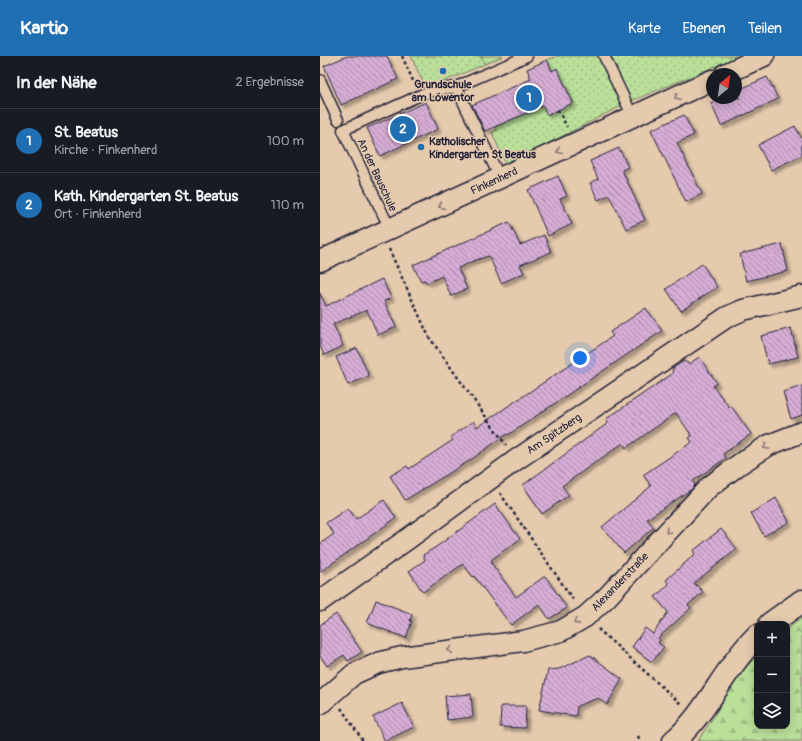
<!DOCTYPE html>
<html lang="de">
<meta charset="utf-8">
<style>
:root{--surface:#171b24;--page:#20242c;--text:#f1f3f6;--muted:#9ea1a6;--line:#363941;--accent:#1f6fb2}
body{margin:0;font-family:Pangolin,sans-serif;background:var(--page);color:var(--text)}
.controls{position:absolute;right:12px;bottom:12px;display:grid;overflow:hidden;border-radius:8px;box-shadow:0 2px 10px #0003}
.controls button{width:36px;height:36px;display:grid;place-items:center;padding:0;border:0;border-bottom:1px solid var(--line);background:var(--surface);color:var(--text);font:20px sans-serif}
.compass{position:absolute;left:386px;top:12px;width:36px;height:36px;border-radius:50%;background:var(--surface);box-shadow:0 2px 10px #0003;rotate:29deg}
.you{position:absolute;left:260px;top:302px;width:14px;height:14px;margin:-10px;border:3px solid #fff;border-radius:50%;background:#1a73e8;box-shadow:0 0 0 6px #1a73e833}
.badge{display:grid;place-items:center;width:26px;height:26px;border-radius:50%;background:var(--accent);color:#fff;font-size:13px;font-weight:700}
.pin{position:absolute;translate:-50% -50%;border:2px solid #fff;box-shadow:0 1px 4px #0006}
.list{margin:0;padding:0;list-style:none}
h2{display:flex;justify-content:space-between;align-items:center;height:52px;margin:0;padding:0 16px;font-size:17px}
h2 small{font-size:13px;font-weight:400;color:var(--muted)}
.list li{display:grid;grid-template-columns:26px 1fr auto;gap:12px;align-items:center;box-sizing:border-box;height:64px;padding:0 16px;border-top:1px solid var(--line)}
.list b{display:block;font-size:15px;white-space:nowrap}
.list p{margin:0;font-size:13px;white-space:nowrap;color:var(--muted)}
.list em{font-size:13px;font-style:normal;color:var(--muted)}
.icon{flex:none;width:22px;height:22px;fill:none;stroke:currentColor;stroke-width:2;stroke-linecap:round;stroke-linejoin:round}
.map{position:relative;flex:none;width:482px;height:685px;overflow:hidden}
header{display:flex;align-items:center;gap:24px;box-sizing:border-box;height:56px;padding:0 20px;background:var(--accent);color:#fff}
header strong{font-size:19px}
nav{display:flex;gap:22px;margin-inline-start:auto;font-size:14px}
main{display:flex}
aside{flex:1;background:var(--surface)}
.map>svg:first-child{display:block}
</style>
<header>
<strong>Kartio</strong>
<nav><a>Karte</a><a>Ebenen</a><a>Teilen</a></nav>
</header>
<main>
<aside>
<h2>In der Nähe<small>2 Ergebnisse</small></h2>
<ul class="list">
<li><span class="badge">1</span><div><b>St. Beatus</b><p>Kirche · Finkenherd</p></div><em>100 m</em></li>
<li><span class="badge">2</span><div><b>Kath. Kindergarten St. Beatus</b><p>Ort · Finkenherd</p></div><em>110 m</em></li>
</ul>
</aside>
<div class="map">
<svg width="482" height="685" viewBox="0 0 482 685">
<defs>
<pattern id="green-dots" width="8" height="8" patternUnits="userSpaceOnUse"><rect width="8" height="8" fill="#b9df99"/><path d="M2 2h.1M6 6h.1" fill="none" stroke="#9fbf85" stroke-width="1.8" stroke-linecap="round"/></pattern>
<pattern id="forest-firs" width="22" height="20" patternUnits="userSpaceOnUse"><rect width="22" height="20" fill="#b9df99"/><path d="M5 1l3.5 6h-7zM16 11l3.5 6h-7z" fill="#9fbf85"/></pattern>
<pattern id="building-back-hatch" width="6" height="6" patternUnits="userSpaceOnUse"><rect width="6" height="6" fill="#d6add4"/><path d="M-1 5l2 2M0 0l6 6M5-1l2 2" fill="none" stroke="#ad8cad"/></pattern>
<filter id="shadow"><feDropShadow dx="3.5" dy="3.5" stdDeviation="1" flood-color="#0004"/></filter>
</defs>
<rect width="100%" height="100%" fill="#e5caad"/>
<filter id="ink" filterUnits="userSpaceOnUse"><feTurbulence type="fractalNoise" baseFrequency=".025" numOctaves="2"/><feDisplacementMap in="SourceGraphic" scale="8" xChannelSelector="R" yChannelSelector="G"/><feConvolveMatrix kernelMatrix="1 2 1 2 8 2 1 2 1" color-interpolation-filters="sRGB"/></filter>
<g filter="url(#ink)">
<path fill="url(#green-dots)" stroke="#6e806a" d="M91 0H160L165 8 106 33Z
M238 0H278L301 50 186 109 172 76 177 74 175 71 223 50 227 59 253 47 237 13 232 15 227 4Z
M289 0H421L311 45Z"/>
<path fill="url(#forest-firs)" stroke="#6e806a" d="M482 562V685H378L421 617 437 599V670H467V573Z"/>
<path fill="#b9df99" stroke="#6e806a" d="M161 0H183L165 8Z"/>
<path fill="url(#building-back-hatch)" stroke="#22223b" filter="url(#shadow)" d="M27 0H67L78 23 21 49 4 10Z
M227 4 232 15 237 12 253 47 227 59 223 50 165 75 152 49 211 23 207 13Z
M447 21 458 43 401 70 391 47 402 42H420L416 35Z
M106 46 118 73 60 100 47 72Z
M364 59 374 79 357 87 382 138 366 146 331 74Z
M475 70 482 83V99L451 114 438 89Z
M299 92 308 111 302 114 325 164 306 173 289 139 278 144 270 127 278 123 270 105Z
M238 120 247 140 240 143 252 168 228 180 208 134Z
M189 166 200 189 224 179 231 196 200 209 204 217 181 227 169 200 156 204 138 212 147 233 131 240 122 220 107 227 105 224 101 225 93 209Z
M462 188 468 215 426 225 420 198Z
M382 208 397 231 361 255 346 233Z
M62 223 71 242 64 245 76 271 58 279 47 254 13 268 23 290 4 299 0 290V237L6 250Z
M326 252 342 275 188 379 187 378 149 405 85 444 70 420 87 410 89 413 133 384 131 381 153 365 157 371 293 280 290 276Z
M471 272 478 301 448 308 441 280Z
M37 292 49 320 28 329 16 301Z
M379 301 397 327 393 330 409 351 411 350 431 378 403 398 406 402 373 425 375 429 372 433 327 463 334 471 304 497 282 471 331 430 323 419 372 386 369 382 372 380 356 357 306 392 303 387 242 430 249 439 222 458 203 429 288 367 286 363 352 318 353 312 364 305 369 308Z
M482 330V359L471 363 463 336Z
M456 442 469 466 444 480 431 457Z
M64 444 76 462 0 516V488L14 478 6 467 28 452 36 463Z
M175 448 200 483 171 504 173 506 171 507 196 541 225 520 247 552 229 563 219 548 191 569 154 520 153 521 143 508 103 536 89 515 105 504 103 499 116 491Z
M401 473 417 493 374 527 383 536 368 549 371 552 338 582 340 584 338 587 344 591 332 606 312 591 325 572 333 578 348 556 335 541 349 528 346 524 375 498 373 495Z
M56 544 92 558 90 565H92L86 582 47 567Z
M16 558 42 596 28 605 24 599 7 610 0 600V569Z
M270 599 302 623 287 649 278 642 257 650 256 660 219 654 228 614 239 613Z
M151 638 153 661 127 664 125 640Z
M82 647 94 671 65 685 53 661Z
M181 650H206L205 672 180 671Z"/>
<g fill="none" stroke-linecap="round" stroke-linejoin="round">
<defs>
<path id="lane" d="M284 0 313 61
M0 24 18 64
M136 31 180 122
M70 173 23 74 105 37 117 34 136 31 207 0"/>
<path id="street" d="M405 18 444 0
M0 205 392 24
M0 545 89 482 196 404 407 261 423 254 482 240
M0 648 34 618 58 607 82 601 203 585 241 575 265 561 286 542 389 431 421 407 449 389 482 376"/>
<path id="secondary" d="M450 568 482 545
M354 685C387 657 405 611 437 580"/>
</defs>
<use href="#lane" stroke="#22223b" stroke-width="13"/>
<use href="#street" stroke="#22223b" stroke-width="23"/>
<use href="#secondary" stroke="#22223b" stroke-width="25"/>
<path stroke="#22223b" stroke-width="2.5" stroke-dasharray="3 3" stroke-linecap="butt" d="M82 0 94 27
M238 54 247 71
M69 193 109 281 186 389
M180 437 254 545
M278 573 362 649
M21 652 43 685
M318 680 320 685"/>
<use href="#lane" stroke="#e5caad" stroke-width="10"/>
<use href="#street" stroke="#e5caad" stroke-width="20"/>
<use href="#secondary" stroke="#e5caad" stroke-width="22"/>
</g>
<defs><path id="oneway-chevron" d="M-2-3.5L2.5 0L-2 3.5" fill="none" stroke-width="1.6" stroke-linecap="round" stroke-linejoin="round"/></defs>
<g stroke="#847674">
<use href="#oneway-chevron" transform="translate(357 41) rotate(155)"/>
<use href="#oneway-chevron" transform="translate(239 95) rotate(155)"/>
<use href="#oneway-chevron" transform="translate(121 150) rotate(155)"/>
<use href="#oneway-chevron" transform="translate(446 391) rotate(150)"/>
<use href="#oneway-chevron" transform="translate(348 475) rotate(133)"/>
<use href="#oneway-chevron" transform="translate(256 566) rotate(152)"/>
<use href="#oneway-chevron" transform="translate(130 594) rotate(172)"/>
</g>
</g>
<g fill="#1f6fb2" stroke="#e5caad" stroke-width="1.5">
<circle cx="123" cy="15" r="4"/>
<circle cx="101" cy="91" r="4"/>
</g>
<g text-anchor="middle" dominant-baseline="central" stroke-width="3" stroke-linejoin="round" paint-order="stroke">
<g font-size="11" font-weight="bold" fill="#22223b" stroke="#e5caad">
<text x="123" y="28">Grundschule<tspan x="123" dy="13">am Löwentor</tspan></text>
<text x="109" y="85" text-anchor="start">Katholischer<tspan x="109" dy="13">Kindergarten St Beatus</tspan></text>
</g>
<g font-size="11" fill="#22223b" stroke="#e5caad">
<text transform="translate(57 119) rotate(65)">An der Bauschule</text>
<text transform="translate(174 125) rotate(-25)">Finkenherd</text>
<text transform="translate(234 378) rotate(-34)">Am Spitzberg</text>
<text transform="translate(300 526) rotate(-46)">Alexanderstraße</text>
</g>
</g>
</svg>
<div class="controls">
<button>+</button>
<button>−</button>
<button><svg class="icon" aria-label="layers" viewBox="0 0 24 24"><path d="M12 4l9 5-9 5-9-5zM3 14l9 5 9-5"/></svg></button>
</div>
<svg class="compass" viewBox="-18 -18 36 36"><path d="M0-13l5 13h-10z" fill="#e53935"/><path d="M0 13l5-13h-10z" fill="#9ea1a6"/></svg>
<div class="you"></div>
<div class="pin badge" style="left:209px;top:42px">1</div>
<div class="pin badge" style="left:83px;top:73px">2</div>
</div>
</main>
